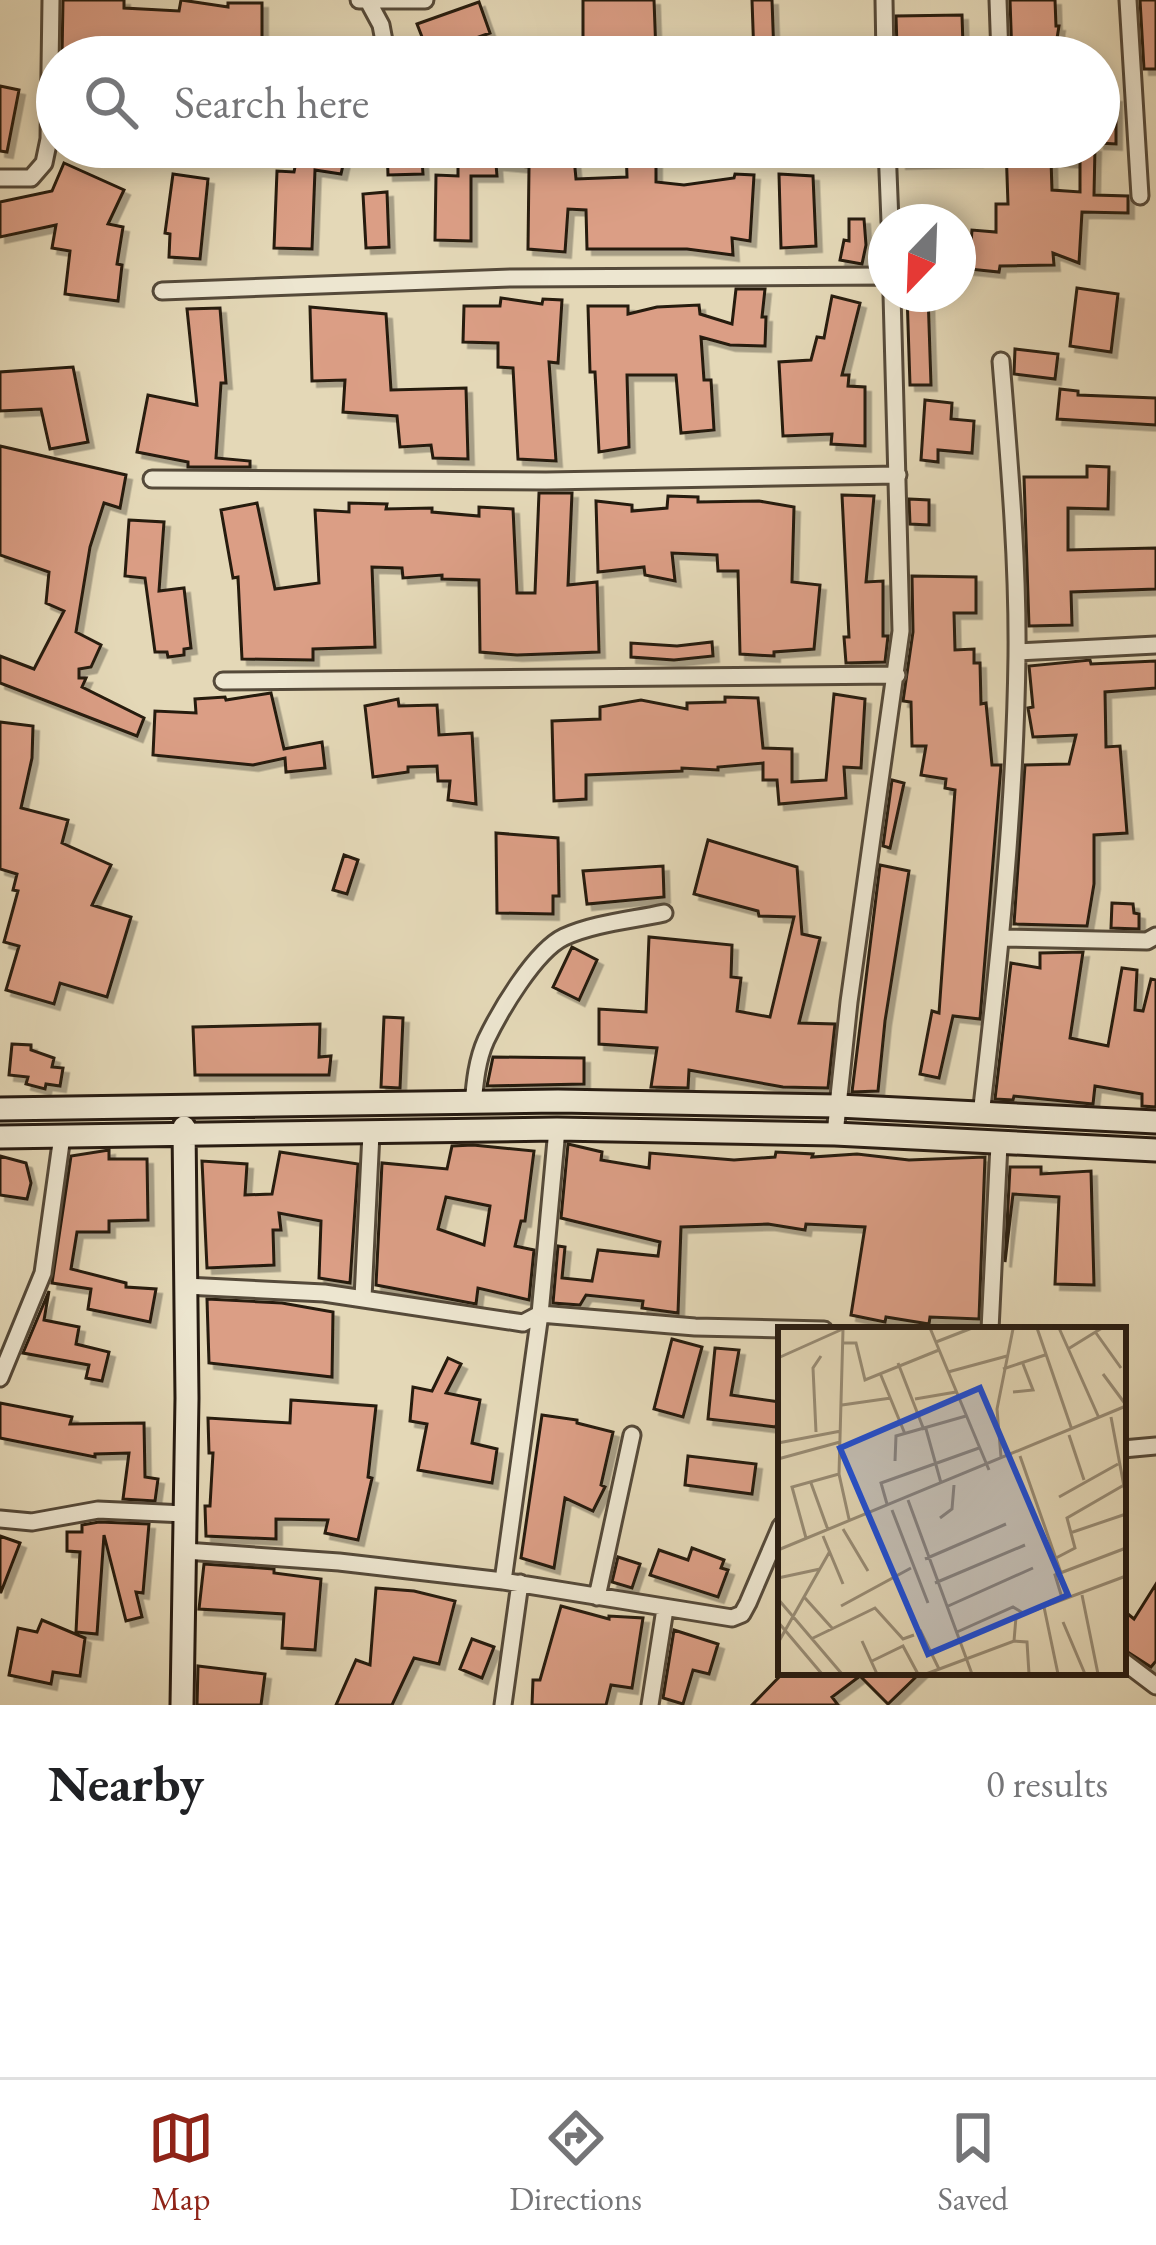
<!DOCTYPE html>
<style>
:root{--surface:#fff;--page:#f6f6f6;--text:#202124;--muted:#757577;--line:#e0e0e0;--accent:#8f2418}
body{margin:0;font-family:"EB Garamond",serif;background:var(--page);color:var(--text)}
.compass{position:absolute;left:868px;top:204px;width:108px;height:108px;border-radius:50%;background:var(--surface);box-shadow:0 6px 18px #0003;rotate:203deg}
.list{margin:0;padding:0;list-style:none}
h2{display:flex;justify-content:space-between;align-items:center;height:156px;margin:0;padding:0 48px;font-size:51px}
h2 small{font-size:39px;font-weight:400;color:var(--muted)}
.icon{flex:none;width:66px;height:66px;fill:none;stroke:currentColor;stroke-width:2;stroke-linecap:round;stroke-linejoin:round}
.map{position:relative;flex:none;width:1156px;height:1705px;overflow:hidden}
.search{position:absolute;background:var(--surface);box-shadow:0 6px 18px #0003;left:36px;right:36px;top:36px;height:132px;display:flex;align-items:center;gap:30px;box-sizing:border-box;padding:0 42px;border-radius:66px;color:var(--muted);font-size:45px}
.sheet{height:372px;background:var(--surface)}
nav{display:flex;justify-content:space-around;align-items:center;box-sizing:border-box;height:168px;border-top:3px solid var(--line);background:var(--surface);font-size:33px;color:var(--muted)}
nav a{display:grid;justify-items:center;gap:6px}
nav .on{color:var(--accent)}
.map>svg:first-child{display:block}
</style>
<div class="map">
<svg width="1156" height="1705" viewBox="0 0 1156 1705">
<defs>
<filter id="shadow"><feDropShadow dx="5.5" dy="5.5" stdDeviation="0" flood-color="#0004"/></filter>
</defs>
<rect width="100%" height="100%" fill="#e4d8b7"/>
<filter id="stains"><feTurbulence type="fractalNoise" baseFrequency=".00167" numOctaves="4"/><feColorMatrix values="0 0 0 0 .2 0 0 0 0 .09 0 0 0 0 .02 0 0 0 .5 -.17"/></filter>
<radialGradient id="worn" r=".72"><stop offset=".6" stop-color="#630" stop-opacity="0"/><stop offset="1" stop-color="#630" stop-opacity=".3"/></radialGradient>
<path fill="#db9e85" stroke="#251a11" stroke-width="3" fill-rule="evenodd" filter="url(#shadow)" d="M63 0H124V8L179 11 181 0 228 7V3H262V57H230L171 47V53L125 50V57H62Z
M583 0H654L656 54 622 51V46L583 47Z
M752 0H772L774 56 754 57Z
M1010 0H1055L1056 26H1059L1054 57H1012Z
M1140 0H1156V69H1144Z
M479 2 490 33 429 55 417 24Z
M962 15 963 46 897 47 896 16Z
M0 86 19 90 7 152 0 151Z
M1099 97H1116V144L1099 143Z
M299 147H347L341 174 315 170 312 249 274 248 277 171 294 172Z
M387 147H421L423 174 388 175Z
M458 147H573L576 179 627 177 626 147H656V182L684 185 734 178 735 174 754 175 750 241 732 238 733 255 687 249H587L586 210 568 209 565 252 528 249 529 167 496 164 497 176H471V241L435 240 436 175 458 176Z
M901 147H976L977 161 901 163Z
M1006 147H1095L1094 195 1128 196V213L1082 212 1079 263 1053 253 1054 265 1000 266 999 272 969 269 972 230 996 232V204H1008ZM1051 160 1080 162V192L1052 190Z
M64 163 124 190 108 224 123 227 117 264 122 265 118 301 65 294 70 251 52 248 56 225 0 237V202L52 191Z
M173 174 208 179 200 259 169 257 170 234 165 233Z
M779 174 813 176 816 246 781 248Z
M387 192 389 247 366 248 363 194Z
M849 219H864L866 245 862 264 840 260 844 240 849 241Z
M1077 288 1118 294 1111 352 1070 346Z
M736 289H765L762 317H766L765 346 730 345 701 337 704 380H711L714 430 681 433 676 375H627L629 447 599 452 595 372H590L588 306H628V314L657 307 699 305 700 314 732 324Z
M907 294H928L931 385H910Z
M832 296 860 303 842 375H849L848 386 865 387V446L831 444 832 434 783 436 779 362 811 360 817 337 824 338Z
M501 298 542 304 543 299 562 300 558 363 549 362 556 461 518 459 513 368 498 367V343L463 342 464 306H500Z
M310 307 386 314 391 390 466 388 468 459 433 458 431 445 400 447 397 416 343 412 345 380 312 381Z
M220 308 226 383H221L216 458 250 461V467H188V462L137 452 148 395 197 405 187 309Z
M1015 349 1058 354 1055 379 1014 374Z
M73 367 88 442 50 449 41 409 0 411V372Z
M1060 389 1078 391V395L1156 398V425L1057 419Z
M925 400 952 403 951 419 974 421 972 453 938 450V462L921 460Z
M0 446 126 475 120 508 104 503 90 547 76 632 101 645 91 667 79 669V678H86L82 687 144 718 137 736 0 683V656L34 669 64 611 46 603 49 572 0 555Z
M1087 466 1109 467 1108 509 1068 508V550L1156 548V589L1071 592 1072 625 1029 626 1024 477H1087Z
M539 493H572L568 585 597 582 599 652 517 655 480 652 479 580 442 579V575L403 578 402 568 372 567 375 647 313 649V660L242 659 238 577 233 578 221 510 257 503 275 589 319 583 315 510 349 512V503L387 504 386 509 432 508V512L479 516V507L513 509 517 593H535Z
M842 495 874 496 866 582 883 581V636H888L885 662 846 663 844 637H849Z
M668 496 698 497V502L759 501 794 507 792 582 820 585 814 649 774 652V656L740 654 738 571H718L717 555 672 553 675 581 645 575 644 567 598 572 596 501 632 505V511L667 508Z
M909 499 929 500V525L910 524Z
M129 520 164 522 159 591 184 588 191 648 184 649V655L168 657 167 652H155L145 578 125 576Z
M912 576 976 577V613H954L955 650 974 649V663H980L981 704 986 703 992 765H1001L980 1019 953 1016 939 1078 920 1074 932 1011 939 1013 955 790 945 788 946 779 921 775 926 746H912L911 702 903 701 913 632Z
M712 642 713 656 674 660 631 657V643L677 646Z
M1090 660 1091 664 1156 661V688L1105 692 1106 747 1120 746 1127 833 1094 835V884L1087 926 1014 924 1025 765 1069 764 1076 735 1033 737 1028 708 1033 707 1029 666Z
M271 693 284 749 322 742 325 768 286 772 285 758 253 765 153 755 155 711 196 713 195 699 225 697 226 700Z
M834 694 865 699 861 768 844 767 846 798 779 804 777 780H763V763L718 767V770L682 768V771L586 775V799L554 801 552 721 600 719V707L641 700 687 709V703L725 702V697L758 698 763 748 792 749V782L826 780Z
M398 699 399 706 437 705 439 735 472 733 476 804 448 800 450 781H438L437 766 408 767V772L373 777 365 706Z
M0 722 33 726 32 758 21 808 68 820 62 843 111 865 92 905 131 917 107 997 60 983 54 1004 6 990 19 946 4 942 18 891 13 890 17 874 0 869Z
M892 780 904 783 890 848 883 846Z
M496 833 558 838 559 896H553V914L497 913Z
M708 840 797 867 802 934 820 938 799 1023 835 1024 828 1088 783 1087 689 1070 688 1088 651 1087 657 1048 599 1044V1009L646 1012 649 937 732 945 731 977 741 978 737 1011 770 1017 794 917 759 916 758 911 694 894Z
M344 855 358 860 347 894 333 890Z
M880 865 909 871 885 1021 878 1091 852 1092Z
M663 866 664 897 587 904 583 871Z
M1112 903 1133 904 1134 913 1139 914V929L1111 928Z
M572 947 597 960 579 1000 553 987Z
M1083 952 1070 1038 1108 1046 1122 968 1137 970 1135 1010 1143 1011 1151 979 1156 980V1107L1142 1106V1094L1095 1086 1093 1104 1014 1096 1013 1100 995 1099 1011 963 1040 968V953Z
M384 1017 403 1018 400 1088 381 1087Z
M320 1024 319 1057 331 1056 329 1075H195L193 1027Z
M12 1044 31 1045V1050L54 1058 52 1067 63 1068 60 1086 46 1084 45 1089 26 1084 28 1077 9 1075Z
M493 1057 584 1058V1084L487 1086Z
M568 1144 602 1152 601 1160 649 1168 650 1153 734 1160 775 1157 776 1152 813 1154 812 1157 857 1154 909 1160 985 1157 979 1319 930 1317 929 1324 886 1317 885 1322 851 1315 865 1227 806 1224 805 1230 768 1224 681 1227 678 1313 642 1308 643 1301 586 1295 580 1305 553 1303 558 1246 565 1247 562 1278 592 1281 598 1250 658 1256 660 1242 561 1218Z
M473 1145 534 1151 525 1221H521L515 1246 534 1250 529 1300 478 1288 476 1304 376 1285 382 1163 447 1169 452 1146ZM446 1197 490 1206 484 1245 438 1229Z
M109 1150V1159H147L148 1220 109 1221V1232H77L71 1269 126 1283V1287L156 1289 150 1322 88 1309 91 1289 52 1283 71 1156Z
M280 1152 358 1164 350 1283 319 1278 321 1221 279 1213 281 1230H273L274 1265 207 1268 202 1161 247 1164 245 1195 272 1194Z
M0 1156 26 1163 31 1183 27 1199 0 1195Z
M1010 1167H1041V1174L1091 1171 1094 1285 1055 1284 1059 1197 1013 1194 1005 1262Z
M49 1291 44 1320 79 1327 76 1344 109 1352 102 1381 86 1378 89 1365 23 1353Z
M207 1299 282 1303 333 1312 332 1377 209 1363Z
M672 1339 702 1347 683 1417 654 1409Z
M715 1348 739 1350 731 1395 780 1402 776 1427 708 1419Z
M448 1358 461 1364 446 1393 480 1400 472 1443 497 1449 492 1483 418 1470 427 1424 410 1421 413 1387 432 1391Z
M291 1400 376 1406 368 1477 372 1478 358 1540 325 1533 328 1520 276 1519V1539L206 1536 205 1506H210L213 1453H209L208 1418 290 1423Z
M0 1403 72 1417 70 1424 144 1423 145 1477 158 1479 155 1501 123 1499 129 1453 95 1454V1457L0 1438Z
M542 1415 577 1420V1423L613 1432 601 1485 605 1487 593 1511 565 1498 554 1568 521 1558Z
M688 1456 756 1464 752 1494 685 1485Z
M99 1522 149 1524 143 1593 136 1592 142 1617 126 1621 104 1535 97 1634 76 1632 80 1552 67 1551V1532H82V1525Z
M0 1536 20 1543 1 1592H0Z
M692 1548 724 1560 721 1568 728 1570 718 1597 650 1575 659 1550 688 1560Z
M618 1557 640 1564 632 1588 612 1582Z
M204 1564 274 1569V1573L321 1579 315 1650 282 1648 284 1614 199 1609Z
M1156 1584V1661L1151 1667 1123 1649V1610L1134 1619Z
M376 1588 414 1591 455 1601 439 1664 414 1658 392 1705H336L356 1660 370 1665Z
M561 1606 609 1619V1616L643 1618 632 1688 611 1685 606 1705H532L533 1680H540Z
M42 1620 85 1638 80 1676 53 1672 51 1684 9 1675 18 1628 37 1632Z
M674 1630 718 1644 709 1674 693 1670 683 1704 663 1698Z
M472 1639 494 1647 482 1678 460 1669Z
M198 1666 265 1674 261 1705H197Z
M784 1672H921L888 1704 860 1676 832 1697 838 1705H752Z"/>
<g fill="none" stroke-linecap="round" stroke-linejoin="round">
<defs>
<path id="street" d="M359 0H425
M884 0 885 57
M998 0 1000 57
M1128 0 1140 196
M368 1 381 25 387 57
M887 147 890 222
M0 178H31L44 163 49 139 51 0
M162 291 511 278 886 276
M152 479 546 481 898 475
M1017 652 1156 645
M223 681 897 675
M1001 938 1147 941 1156 936
M473 1104C475 1082 477 1060 486 1040 500 1011 535 951 564 937 594 923 633 920 664 913
M981 1115C999 962 1015 810 1017 656 1018 558 1009 459 1001 361
M835 1134 849 1002 901 631 892 294
M185 1286 324 1293 523 1323 540 1314 695 1327 824 1330
M363 1298 371 1133
M990 1330 999 1144
M0 1378 43 1273 62 1136
M1123 1449 1156 1446
M0 1519 32 1522 98 1510 185 1514
M185 1551 339 1562 503 1581 732 1618 742 1614 748 1603 781 1526
M503 1581 540 1314 557 1129
M597 1597 632 1435
M1123 1661 1156 1686
M503 1705 520 1583
M650 1705 665 1609"/>
<path id="secondary" d="M0 1109 558 1101 838 1106 1156 1122
M0 1137 557 1129 835 1134 1156 1150
M182 1705 187 1398 184 1127"/>
</defs>
<use href="#street" stroke="#554a3a" stroke-width="21"/>
<use href="#secondary" stroke="#251a11" stroke-width="27"/>
<use href="#street" stroke="#ede6d0" stroke-width="15"/>
<use href="#secondary" stroke="#ede6d0" stroke-width="21"/>
</g>
<g transform="translate(778 1327)">
<rect width="348" height="348" fill="#e4d8b7"/>
<path fill="none" stroke="#988c75" stroke-width="3" d="M152 1 211 143M259 1 294 103M281 1 321 91M65 3 61 147 71 192M318 6 343 41M158 15 194 1M66 16H78L87 53 161 23M290 22 324 1M0 31 67 1M120 36 146 103M225 42 267 28M170 45 229 29M0 46V107M102 46 127 107M325 47 348 78M235 65 255 63 245 37M137 72 178 65M64 78 113 71M333 90 348 170M148 102 163 156M38 105 35 41 43 29M291 108 306 153M0 116 63 104M242 129 283 246M223 130 219 82 235 2M0 132 62 115M117 134 118 109 188 89M33 156 50 203M281 170 340 137M130 173 194 347M109 177 103 156 201 121M114 183 150 276M162 191 174 182 176 158M65 202 90 244M292 206 348 187M45 209 65 257M28 211 14 160 61 147M0 223 348 79M278 231 297 221 289 191 346 158M147 232 228 197M0 251 42 242M157 256 247 218M304 268 320 347M27 271 54 301M0 272 64 347M285 274 277 248 348 221M63 279 133 241M168 280 255 241M266 280 280 347M0 295 44 347M285 295 307 347M142 303 161 342M179 305 235 280 245 286M33 312 97 281 125 312 136 308M84 314 99 347M236 314 238 290 348 249M0 316 52 224M94 334 125 319 140 347M148 347 236 314 249 315 251 347"/>
<path fill="#1d4ed8" fill-opacity="0.15" stroke="#1d4ed8" stroke-width="6" d="M202 61 290 268 150 327 62 121Z"/>
<rect width="348" height="348" fill="none" stroke="#251a11" stroke-width="6"/>
</g>
<rect width="100%" height="100%" filter="url(#stains)"/>
<rect width="100%" height="100%" fill="url(#worn)"/>
</svg>
<svg class="compass" viewBox="-18 -18 36 36"><path d="M0-13l5 13h-10z" fill="#e53935"/><path d="M0 13l5-13h-10z" fill="#757577"/></svg>
<div class="search"><svg class="icon" aria-label="search" viewBox="0 0 24 24"><circle cx="10" cy="10" r="6"/><path d="M15 15l6 6"/></svg>Search here</div>
</div>
<section class="sheet">
<h2>Nearby<small>0 results</small></h2>
<ul class="list">
</ul>
</section>
<nav>
<a class="on"><svg class="icon" aria-label="map" viewBox="0 0 24 24"><path d="M3 6l6-2 6 2 6-2v14l-6 2-6-2-6 2zM9 4v14M15 6v14"/></svg>Map</a>
<a><svg class="icon" aria-label="directions" viewBox="0 0 24 24"><path d="M12 3l9 9-9 9-9-9zM9 14v-3h6M13 9l2 2-2 2"/></svg>Directions</a>
<a><svg class="icon" aria-label="saved" viewBox="0 0 24 24"><path d="M7 4h10v16l-5-4-5 4z"/></svg>Saved</a>
</nav>
